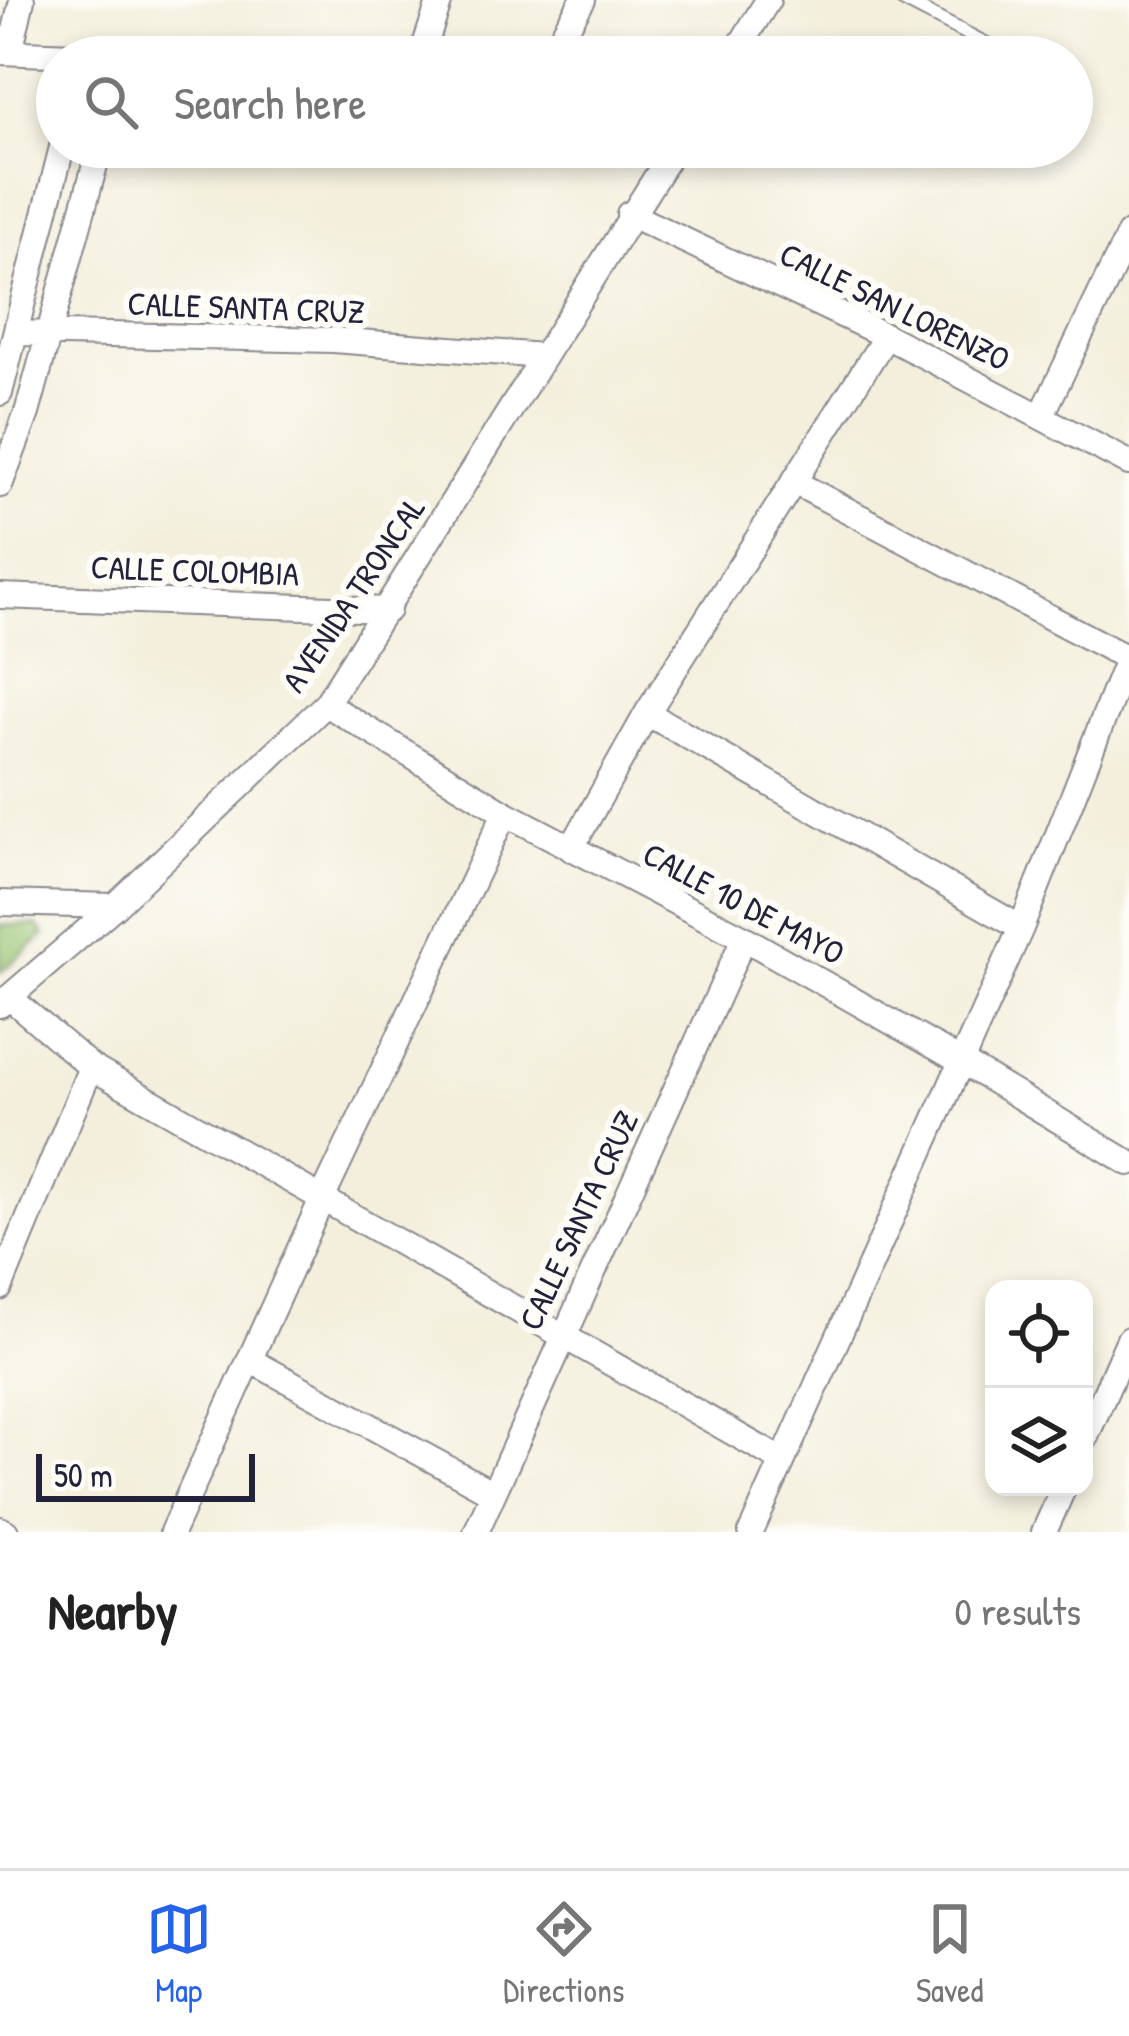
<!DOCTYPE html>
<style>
:root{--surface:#fff;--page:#f2f2f2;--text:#222;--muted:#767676;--line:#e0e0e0;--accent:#2563eb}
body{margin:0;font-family:"Patrick Hand",sans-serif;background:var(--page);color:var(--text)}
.controls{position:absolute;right:36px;bottom:36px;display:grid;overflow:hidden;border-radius:24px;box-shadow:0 6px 18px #0003}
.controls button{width:108px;height:108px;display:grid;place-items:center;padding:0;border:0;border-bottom:3px solid var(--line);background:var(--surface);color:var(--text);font:60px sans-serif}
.scale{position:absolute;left:36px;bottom:30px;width:219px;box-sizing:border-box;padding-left:12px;border:6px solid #22223b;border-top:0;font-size:33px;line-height:42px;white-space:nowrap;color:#22223b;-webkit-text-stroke:9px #fdfcf7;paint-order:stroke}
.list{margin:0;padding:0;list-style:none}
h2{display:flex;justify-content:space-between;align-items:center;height:156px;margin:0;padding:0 48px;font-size:51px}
h2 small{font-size:39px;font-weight:400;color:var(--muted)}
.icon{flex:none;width:66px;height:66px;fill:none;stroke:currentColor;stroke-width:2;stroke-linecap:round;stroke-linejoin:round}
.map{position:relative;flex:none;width:1129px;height:1532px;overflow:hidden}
.search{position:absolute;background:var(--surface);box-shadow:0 6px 18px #0003;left:36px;right:36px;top:36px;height:132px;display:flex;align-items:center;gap:30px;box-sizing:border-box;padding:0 42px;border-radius:66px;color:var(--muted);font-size:45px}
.sheet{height:336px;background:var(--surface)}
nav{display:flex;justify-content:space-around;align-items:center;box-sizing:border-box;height:168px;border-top:3px solid var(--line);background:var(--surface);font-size:33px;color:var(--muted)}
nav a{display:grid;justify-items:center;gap:6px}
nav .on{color:var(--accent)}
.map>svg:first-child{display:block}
</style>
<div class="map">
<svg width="1129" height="1532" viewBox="0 0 1129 1532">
<rect width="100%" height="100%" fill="#fdfcf7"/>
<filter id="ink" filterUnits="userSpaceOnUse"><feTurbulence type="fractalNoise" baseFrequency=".00833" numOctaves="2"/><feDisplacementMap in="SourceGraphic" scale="24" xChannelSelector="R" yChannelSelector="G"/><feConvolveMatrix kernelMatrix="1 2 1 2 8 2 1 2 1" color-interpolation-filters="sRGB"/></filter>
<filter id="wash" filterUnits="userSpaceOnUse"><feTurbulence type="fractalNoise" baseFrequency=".004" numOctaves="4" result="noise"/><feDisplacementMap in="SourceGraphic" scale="48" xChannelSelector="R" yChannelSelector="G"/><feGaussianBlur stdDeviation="2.7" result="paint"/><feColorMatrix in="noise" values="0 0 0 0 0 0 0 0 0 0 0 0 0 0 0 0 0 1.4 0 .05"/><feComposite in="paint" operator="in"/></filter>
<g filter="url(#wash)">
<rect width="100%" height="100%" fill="#f3efdc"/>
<path fill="#9ac572" stroke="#5e7456" stroke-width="3" d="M0 925H37L45 935 0 972Z"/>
</g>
<g filter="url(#ink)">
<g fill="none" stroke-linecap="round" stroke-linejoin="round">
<defs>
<path id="lane" d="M902 0 1012 57"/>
<path id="street" d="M0 52 122 57
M10 52 22 0
M421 57 440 0
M549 57 583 0
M733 57 768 0
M629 214 886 336 1129 463
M18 333 333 340 543 356
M0 393 62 147
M1041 417 1129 234
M794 482 1127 658
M0 485 27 413 100 147
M0 596 388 610
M326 704 505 813 744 938 962 1062 1129 1163
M647 713 1021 928
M571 849 647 713 886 336
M0 903 115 906
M9 997 91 1067 781 1460
M0 1005 115 906 326 704 675 147
M0 1288 91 1067
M250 1360 493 1493
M1084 1441 1129 1339
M0 1529 6 1532
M172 1532 322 1199 505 813
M476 1532 744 938
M751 1532 1021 928 1129 654
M1044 1532 1064 1487"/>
</defs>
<use href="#lane" stroke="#8a888c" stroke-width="16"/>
<use href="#street" stroke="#8a888c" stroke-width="28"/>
<use href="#lane" stroke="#fff" stroke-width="12"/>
<use href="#street" stroke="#fff" stroke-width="24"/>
</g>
</g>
<g text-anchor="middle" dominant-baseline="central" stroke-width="12" stroke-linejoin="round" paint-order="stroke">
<g font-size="33" fill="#22223b" stroke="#fdfcf7">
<text transform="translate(895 306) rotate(26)">CALLE SAN LORENZO</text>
<text transform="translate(246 307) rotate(2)">CALLE SANTA CRUZ</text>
<text transform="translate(195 570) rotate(2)">CALLE COLOMBIA</text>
<text transform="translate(353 594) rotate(-56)">AVENIDA TRONCAL</text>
<text transform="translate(744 903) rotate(28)">CALLE 10 DE MAYO</text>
<text transform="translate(578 1220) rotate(-65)">CALLE SANTA CRUZ</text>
</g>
</g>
</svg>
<div class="controls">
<button><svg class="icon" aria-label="locate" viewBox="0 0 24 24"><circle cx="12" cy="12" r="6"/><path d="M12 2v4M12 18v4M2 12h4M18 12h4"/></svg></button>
<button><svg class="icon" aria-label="layers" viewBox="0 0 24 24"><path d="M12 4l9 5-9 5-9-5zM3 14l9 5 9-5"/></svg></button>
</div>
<div class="scale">50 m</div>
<div class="search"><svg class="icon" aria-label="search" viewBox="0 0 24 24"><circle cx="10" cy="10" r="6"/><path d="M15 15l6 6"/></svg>Search here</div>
</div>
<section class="sheet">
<h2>Nearby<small>0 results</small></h2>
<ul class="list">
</ul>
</section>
<nav>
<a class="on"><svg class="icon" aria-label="map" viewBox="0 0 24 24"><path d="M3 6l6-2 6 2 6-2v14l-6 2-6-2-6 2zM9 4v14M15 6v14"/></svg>Map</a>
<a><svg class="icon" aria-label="directions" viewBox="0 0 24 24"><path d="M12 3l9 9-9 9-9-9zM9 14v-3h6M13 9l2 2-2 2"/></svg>Directions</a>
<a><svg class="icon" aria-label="saved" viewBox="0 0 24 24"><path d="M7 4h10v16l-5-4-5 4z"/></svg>Saved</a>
</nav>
